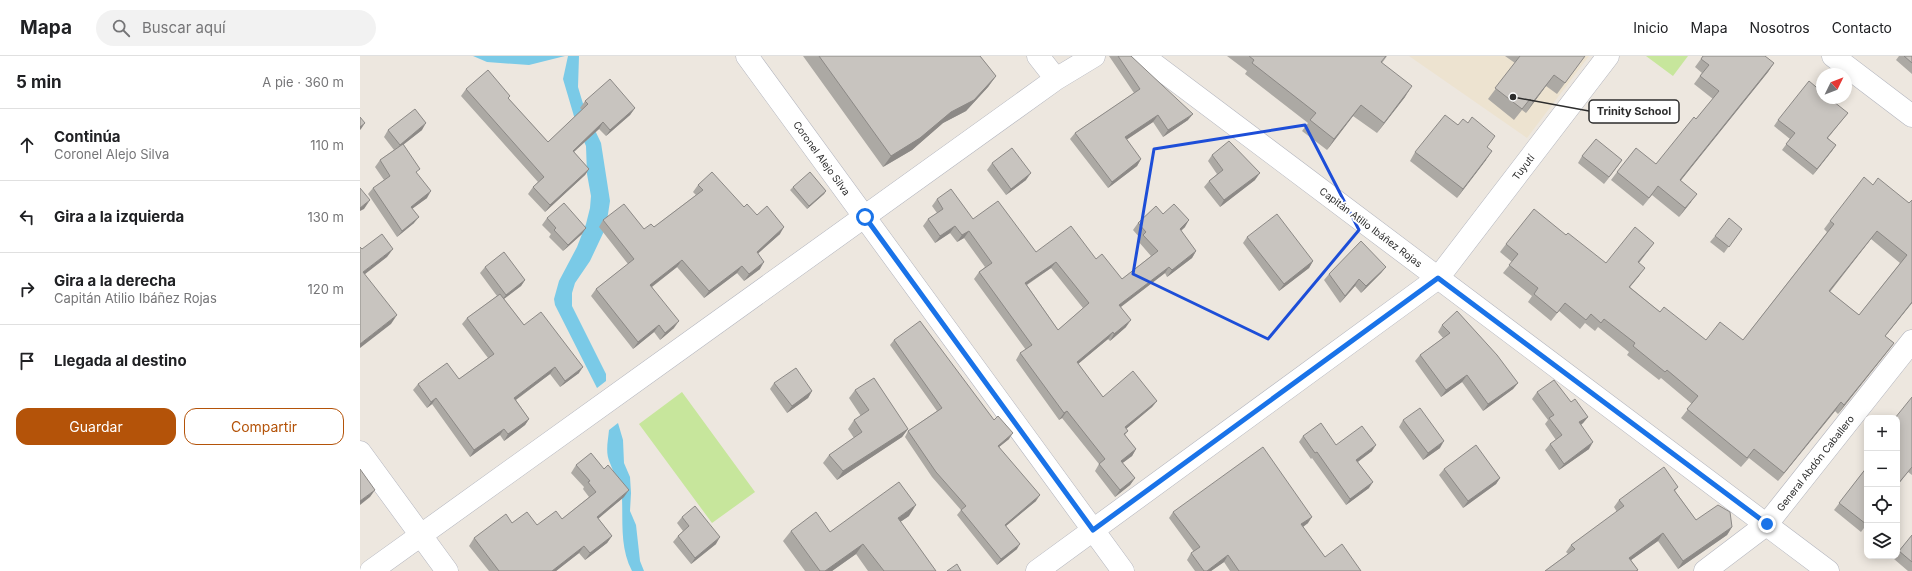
<!DOCTYPE html>
<html lang="es">
<meta charset="utf-8">
<style>
:root{--surface:#fff;--page:#f2f2f2;--text:#202124;--muted:#757577;--line:#e0e0e0;--accent:#b45309}
body{margin:0;font-family:Inter,sans-serif;background:var(--page);color:var(--text)}
.controls{position:absolute;right:12px;bottom:12px;display:grid;overflow:hidden;border-radius:8px;box-shadow:0 2px 10px #0003}
.controls button{width:36px;height:36px;display:grid;place-items:center;padding:0;border:0;border-bottom:1px solid var(--line);background:var(--surface);color:var(--text);font:20px sans-serif}
.compass{position:absolute;left:1456px;top:12px;width:36px;height:36px;border-radius:50%;background:var(--surface);box-shadow:0 2px 10px #0003;rotate:47deg}
.stop{position:absolute;width:12px;height:12px;margin:-9px;border:3px solid #1a73e8;border-radius:50%;background:#fff}
.stop.end{background:#1a73e8;border-color:#fff;box-shadow:0 1px 4px #0008}
.list{margin:0;padding:0;list-style:none}
h2{display:flex;justify-content:space-between;align-items:center;height:52px;margin:0;padding:0 16px;font-size:17px}
h2 small{font-size:13px;font-weight:400;color:var(--muted)}
.list li{display:grid;grid-template-columns:26px 1fr auto;gap:12px;align-items:center;box-sizing:border-box;height:72px;padding:0 16px;border-top:1px solid var(--line)}
.list b{display:block;font-size:15px;white-space:nowrap}
.list p{margin:0;font-size:13px;white-space:nowrap;color:var(--muted)}
.list em{font-size:13px;font-style:normal;color:var(--muted)}
.actions{display:flex;gap:8px;padding:12px 16px}
.actions a{flex:1;padding:9px 0;border:1px solid var(--accent);border-radius:12px;text-align:center;font-size:14px;color:var(--accent)}
.actions .main{background:var(--accent);color:#fff}
.icon{flex:none;width:22px;height:22px;fill:none;stroke:currentColor;stroke-width:2;stroke-linecap:round;stroke-linejoin:round}
.map{position:relative;flex:none;width:1552px;height:515px;overflow:hidden}
header{display:flex;align-items:center;gap:24px;box-sizing:border-box;height:56px;padding:0 20px;background:var(--surface);border-bottom:1px solid var(--line)}
header strong{font-size:19px}
nav{display:flex;gap:22px;margin-inline-start:auto;font-size:14px}
.search{width:280px;height:36px;background:var(--page);display:flex;align-items:center;gap:10px;box-sizing:border-box;padding:0 14px;border-radius:22px;color:var(--muted);font-size:15px}
main{display:flex}
aside{flex:1;background:var(--surface)}
.map>svg:first-child{display:block}
</style>
<header>
<strong>Mapa</strong>
<div class="search"><svg class="icon" aria-label="search" viewBox="0 0 24 24"><circle cx="10" cy="10" r="6"/><path d="M15 15l6 6"/></svg>Buscar aquí</div>
<nav><a>Inicio</a><a>Mapa</a><a>Nosotros</a><a>Contacto</a></nav>
</header>
<main>
<aside>
<h2>5 min<small>A pie · 360 m</small></h2>
<ul class="list">
<li><svg class="icon" aria-label="ahead" viewBox="0 0 24 24"><path d="M12 20V5M6 11l6-6 6 6"/></svg><div><b>Continúa</b><p>Coronel Alejo Silva</p></div><em>110 m</em></li>
<li><svg class="icon" aria-label="left" viewBox="0 0 24 24"><path d="M17 20v-9H6M10 6l-5 5 5 5"/></svg><div><b>Gira a la izquierda</b></div><em>130 m</em></li>
<li><svg class="icon" aria-label="right" viewBox="0 0 24 24"><path d="M7 20v-9h11M14 6l5 5-5 5"/></svg><div><b>Gira a la derecha</b><p>Capitán Atilio Ibáñez Rojas</p></div><em>120 m</em></li>
<li><svg class="icon" aria-label="arrive" viewBox="0 0 24 24"><path d="M6 21V4h12l-3 4 3 4H6"/></svg><div><b>Llegada al destino</b></div></li>
</ul>
<div class="actions"><a class="main">Guardar</a><a>Compartir</a></div>
</aside>
<div class="map">
<svg width="1552" height="515" viewBox="0 0 1552 515">
<rect width="100%" height="100%" fill="#ede7df"/>
<path fill="#ede3d0" d="M1049 0H1229L1167 82Z"/>
<path fill="#c7e69c" d="M1286 0H1328L1313 20Z
M322 336 395 436 352 467 279 368Z"/>
<path fill="#7acae7" d="M113 0H205L169 9 127 6Z
M208 0H219L218 31 224 51 241 87 250 145 246 171 230 205 215 227 212 237V250L246 318V325L237 332 195 249 194 243 199 225 217 191 226 168 230 152 231 140 227 118 226 90 216 67 203 23Z
M258 367 263 384 264 407 270 421 271 437 270 455 276 469 280 505 284 515H272C260 492 263 467 262 442 262 430 254 418 250 407 245 397 248 385 249 374Z"/>
<g fill="none" stroke-linecap="round" stroke-linejoin="round">
<defs>
<path id="minor" d="M387 0 763 515
M678 0 696 23
M783 0 1468 515
M1473 0 1552 60
M0 396 87 515
M11 515 696 23 734 0
M677 515 1078 222 1248 0
M1345 515 1407 468 1552 285"/>
</defs>
<use href="#minor" stroke="#b3b5be" stroke-width="23"/>
<use href="#minor" stroke="#fff" stroke-width="22"/>
</g>
<path fill="#aca9a4" fill-rule="evenodd" d="M443 0H620L636 20 628 31 606 55 583 67 552 94 523 111Z
M749 0H771L828 64 803 81 793 66 766 84 781 103 777 110 748 132 710 83 715 77 774 37Z
M867 0H1027L1022 7 1045 41 1017 77 993 60 967 94 942 75 948 67 885 18 887 15Z
M1145 0H1225L1197 38 1186 30 1166 57 1162 54 1154 64 1128 43 1155 7Z
M1343 0 1414 7 1408 16 1320 125 1331 146 1319 161 1292 139 1283 150 1251 124 1257 116 1296 108 1336 63 1353 43 1334 28 1342 17 1335 11Z
M1539 0H1552V18L1536 4Z
M106 33 148 42 188 86 222 54 220 52 225 45 275 52 270 59 246 80 239 73 214 96 229 113 225 119 185 156 168 138 173 131 178 126 101 40Z
M1488 57 1468 82 1476 89 1453 119 1422 94 1430 83 1414 70 1418 64Z
M28 74H62L43 89 57 118 67 142 52 153 54 167 37 181 8 138 13 132 24 124 15 111 20 104 34 94 24 81Z
M1127 91 1126 104 1097 142 1050 105 1055 96Z
M852 99 895 124 860 151 844 131 849 125 857 118 848 105Z
M1222 100 1262 104 1244 128 1218 107Z
M632 107 666 124 646 139 627 114Z
M338 129 384 151 397 159 420 178 398 197 400 213 384 225 377 217 344 242 317 211 292 231 314 272 300 284 294 276 273 293 231 240 236 233 268 208 239 171 243 164 284 173 294 171 336 139 333 136Z
M1513 129 1549 147 1552 247 1525 280 1534 287 1528 295 1478 358 1475 355 1418 425 1389 402 1381 411 1321 362 1332 348 1301 322 1299 324 1267 299 1269 296 1238 271 1235 275 1225 267 1220 273 1199 255 1191 265 1168 246 1172 240 1143 217 1152 206 1140 196 1146 188 1206 179 1246 207 1294 187 1279 207V220L1270 231 1300 256 1346 284H1383L1467 176 1464 173 1470 165ZM1511 183 1540 207 1499 259 1470 236Z
M433 131 466 135 464 138 447 153 430 134Z
M577 143 613 163 676 196 736 203 762 223 791 200 778 185 780 182 773 174 778 167 803 158 825 171 821 175 836 195 832 202 807 221 805 217 761 251 766 271 750 285 748 283 718 308 743 341 797 345 792 351 766 373 768 375 765 379 776 393 772 400 762 407 775 422 770 429 755 441 735 415 739 408 702 362 699 364 656 304 660 297 666 294 614 223 619 216 625 211 604 182 597 186 590 177 575 187 563 170 568 163 577 157 572 150ZM691 212 723 252 698 274 667 229Z
M187 162 222 178 203 195 189 181 191 178 182 169Z
M1377 179 1364 197 1350 186 1355 180Z
M887 181 953 205 949 212 919 235 883 187Z
M125 211 165 224 161 230 144 243 164 269 219 317 200 331 190 318 156 344 169 363 165 369 144 385 140 379 110 401 72 348 67 352 53 334 58 328 99 323 128 302 102 268 107 262 137 240 120 217Z
M1026 211 1021 217 1001 237 995 230 980 247 964 224 969 218Z
M1082 269 1158 327 1153 333 1123 355 1102 326 1081 341 1055 305 1060 299 1083 282 1078 276Z
M534 284 634 364 649 383 639 391 676 445 646 470 657 493 637 509 597 459 601 454 572 421 545 381 548 375 577 355 530 289Z
M414 327 452 335 448 342 427 357 410 333Z
M495 334 548 373 542 381 477 424 463 407 469 399 494 382 488 373 494 364 501 360 489 342Z
M1177 336 1211 346 1228 361 1223 367 1221 369 1229 393 1199 414 1185 394 1190 388 1196 384 1185 368 1188 364 1172 343Z
M1552 341V419L1548 416Z
M1043 364 1080 392 1063 404 1039 371Z
M943 380 976 389 1012 395 998 406 1009 432 986 449 952 402 951 403 939 386Z
M216 409 264 441 238 462 252 480 247 487 225 504 219 497 196 515H129L109 490 114 482 152 467 177 469 202 463 229 441 223 433 224 431 211 417Z
M1507 411V468L1501 476 1474 454Z
M1084 413 1140 422 1136 428 1103 452 1079 419Z
M1318 431 1315 435 1336 464 1372 471 1367 479 1318 513 1298 485 1271 504 1278 514 1277 515H1185L1208 498 1206 496 1211 489 1257 456 1254 451 1259 444Z
M813 456 948 467 943 471 965 501 1001 515H870L864 506 851 515H835L827 504 831 497 834 496 809 462Z
M549 460 540 466 576 515H508L496 498 472 515H445L423 485 431 475 470 476Z
M322 461 356 488 331 508 313 486 318 480 323 475 317 467Z
M1552 479V515H1548L1534 503 1536 500H1537V498L1539 495Z"/>
<path fill="#8c8986" d="M1414 7 1408 16 1314 133 1320 124Z
M1194 19 1186 30 1166 57 1173 46Z
M636 20 628 31 606 55 583 67 552 94 523 111 531 100Z
M1052 30 1045 41 1017 77 1024 67Z
M1001 49 993 60 967 94 974 83Z
M275 52 270 59 246 80 250 74Z
M833 58 828 64 803 81 808 74Z
M798 59 793 66 760 88 765 81Z
M243 66 239 73 208 101 213 95Z
M5 67 1 73 0 74V71Z
M66 67 62 74 35 95 40 89Z
M1476 89 1472 95 1453 119 1457 113Z
M1132 95 1126 104 1097 142 1103 133Z
M781 103 777 110 748 132 752 126Z
M1262 104 1257 111 1244 128 1249 121Z
M229 113 225 119 185 156 190 149Z
M671 117 666 124 646 139 651 133Z
M900 117 895 124 860 151 864 144Z
M71 135 67 142 46 157 51 151Z
M466 135 464 138 447 153 449 150Z
M1337 138 1331 146 1319 161 1325 152Z
M10 144 4 153 0 155V152Z
M59 161 54 167 37 181 42 175Z
M829 164 825 171 815 180 820 173Z
M595 170 590 177 575 187 580 180Z
M424 171 420 178 392 203 397 196Z
M226 172 222 178 203 195 208 189Z
M609 175 604 182 597 186 602 179Z
M1517 175 1511 183 1463 244 1469 235Z
M1294 187 1288 195 1272 215 1278 206Z
M33 193 27 201 0 222 3 216Z
M836 195 832 202 807 221 812 214Z
M322 204 317 211 285 236 290 229Z
M953 205 949 212 919 235 924 228Z
M404 206 400 213 384 225 389 218Z
M696 206 691 212 660 233 665 227Z
M382 210 377 217 344 242 349 235Z
M809 211 805 217 754 256 759 249Z
M1026 211 1021 217 1001 237 1006 230Z
M1285 212 1279 220 1263 239 1269 231Z
M999 223 995 230 980 247 985 240Z
M165 224 161 230 141 245 146 239Z
M1552 246V247L1519 288 1525 280Z
M37 259 31 268 0 292V288Z
M771 264 766 271 750 285 754 278Z
M319 265 314 272 300 284 305 277Z
M299 269 294 276 273 293 278 286Z
M753 276 748 283 712 313 717 306Z
M1534 287 1528 295 1478 358 1484 349Z
M195 311 190 318 150 348 154 342Z
M223 311 219 317 200 331 205 325Z
M1107 319 1102 326 1081 341 1086 334Z
M1158 327 1153 333 1123 355 1128 348Z
M452 335 448 342 427 357 432 350Z
M76 342 72 348 67 352 71 346Z
M797 345 792 351 760 378 765 371Z
M1481 346 1475 355 1418 425 1424 417Z
M707 355 702 362 699 364 704 357Z
M1228 361 1223 367 1215 373 1219 366Z
M169 363 165 369 144 385 148 378Z
M144 373 140 379 110 401 114 394Z
M548 373 542 381 477 424 483 415Z
M653 377 649 383 634 395 638 390Z
M1084 385 1080 392 1063 404 1068 397Z
M1233 386 1229 393 1199 414 1204 408Z
M1016 389 1012 395 992 410 996 404Z
M776 393 772 400 756 412 761 405Z
M1552 411 1548 416 1537 430V429Z
M775 422 770 429 755 441 760 434Z
M1140 422 1136 428 1103 452 1108 445Z
M1013 426 1009 432 986 449 990 443Z
M15 434 10 441 0 449V445Z
M269 434 264 441 232 468 237 461Z
M680 439 676 445 641 474 645 469Z
M556 449 549 460 530 473 538 462Z
M952 461 948 467 937 475 941 468Z
M1372 471 1367 479 1318 513 1323 505Z
M1303 477 1298 485 1264 509 1269 502Z
M252 480 247 487 225 504 230 497Z
M360 481 356 488 331 508 335 502Z
M503 488 496 498 472 515H465Z
M660 488 657 493 637 509 641 503Z
M224 490 219 497 196 515H192Z
M868 499 864 506 851 515H847Z"/>
<path fill="#c8c4bf" stroke="#8c8986" fill-rule="evenodd" d="M459 0H620L636 20 614 44 591 56 560 82 531 100Z
M758 0H771L833 58 808 74 798 59 765 81 781 103 752 126 715 77 780 33Z
M889 0H1026L1021 6 1052 30 1024 67 1001 49 974 83 950 64 956 57 892 7 894 4Z
M1160 0H1225L1205 27 1194 19 1173 46 1170 43 1162 53 1135 32Z
M1343 0H1405L1414 7 1320 124 1337 138 1325 152 1298 130 1289 142 1257 116 1276 92 1296 108 1334 61 1336 63 1359 35 1340 20 1349 9 1341 3Z
M1544 0H1552V7Z
M128 14 150 40 148 42 188 86 228 48 225 45 250 23 275 52 250 74 243 66 213 95 229 113 190 149 173 131 184 121 106 33Z
M1449 25 1462 36V42H1469L1488 57 1467 82 1476 89 1457 113 1426 88 1435 77 1418 64Z
M55 53 66 67 40 89 28 74Z
M1085 59 1098 69 1103 63 1108 67 1112 61 1135 80 1127 91 1132 95 1103 133 1055 96Z
M0 61 5 67 0 71Z
M1236 83 1262 104 1249 121 1222 100Z
M869 85 900 117 864 144 849 125 863 114 852 99Z
M43 88 60 113 56 116 71 135 51 151 59 161 42 175 13 132 30 120 20 104Z
M652 92 671 117 651 133 632 107Z
M352 116 384 151 387 148 397 159 407 150 424 171 397 196 404 206 389 218 382 210 349 235 322 204 290 229 319 265 305 277 299 269 278 286 236 233 274 203 243 164 264 148 284 173 291 168 294 171 343 134 338 129Z
M450 116 466 135 449 150 433 131Z
M1504 121 1513 129 1518 122 1549 147 1552 144V246L1525 280 1534 287 1484 349 1481 346 1424 417 1394 393 1387 402 1327 353 1338 340 1307 314 1305 316 1273 290 1275 287 1244 263 1241 267 1231 258 1226 264 1205 247 1197 257 1174 238 1178 232 1149 209 1158 198 1146 188 1174 153 1206 179 1208 177 1246 207 1275 171 1294 187 1278 206 1285 212 1269 231 1300 256 1304 251 1346 284 1360 266 1383 284 1474 168 1470 165ZM1517 175 1547 199 1499 259 1469 235Z
M0 132 10 144 0 152Z
M591 133 613 163 638 145 676 196 711 170 736 203 742 198 762 223 798 195 783 179 786 176 778 167 796 150 803 158 814 148 829 164 820 173 836 195 812 214 809 211 759 249 771 264 754 278 753 276 717 306 743 341 773 315 797 345 765 371 768 375 764 378 776 393 761 405 775 422 760 434 739 408 745 403 707 355 704 357 660 297 672 289 619 216 632 207 609 175 602 179 595 170 580 180 568 163 583 153 577 143ZM696 206 729 247 698 274 665 227Z
M204 147 226 172 208 189 194 174 196 172 187 162Z
M917 158 953 205 924 228 887 181Z
M1369 162 1382 173 1369 191 1355 180Z
M22 178 33 193 3 216 37 259 0 288V191L2 193Z
M1001 185 1026 211 1006 230 999 223 985 240 969 218Z
M144 196 165 224 146 239 125 211Z
M140 238 164 269 181 256 223 311 205 325 195 311 154 342 169 363 148 378 144 373 114 394 76 342 71 346 58 328 87 307 99 323 134 298 107 262Z
M1097 255 1137 299 1158 327 1128 348 1107 319 1086 334 1060 299 1090 277 1082 269Z
M560 265 634 364 638 360 653 377 638 390 680 439 645 469 660 488 641 503 601 454 606 450 576 416 548 375 582 352 534 284Z
M436 312 452 335 432 350 414 327Z
M514 322 548 373 483 415 469 399 502 376 494 364 509 354 495 334Z
M1194 324 1211 346 1215 343 1228 361 1219 366 1233 386 1204 408 1190 388 1202 379 1189 362 1194 359 1177 336Z
M1552 341V411L1537 429V362H1535Z
M1060 352 1084 385 1068 397 1043 364Z
M961 367 976 389 1002 370 1016 389 996 404 1013 426 990 443 957 396 955 397 943 380Z
M1116 389 1140 422 1108 445 1084 413Z
M903 391 952 461 941 468 965 501 982 488 1001 515H879L868 499 847 515H844L831 497 840 491 813 456Z
M231 397 244 413 248 409 269 434 237 461 252 480 230 497 224 490 192 515H139L114 482 146 458 152 467 167 456 177 469 196 455 202 463 236 436 228 426 230 425 216 409Z
M1304 411 1318 431 1314 434 1336 464 1358 449 1370 456 1372 471 1323 505 1303 477 1269 502 1278 514 1276 515H1185L1215 493 1211 489 1264 450 1259 444Z
M1507 411V467L1506 468 1479 447Z
M0 413 15 434 0 445Z
M539 426 556 449 538 462 576 515H524L503 488 465 515H460L431 475 456 456 470 476Z
M335 450 360 481 335 502 318 480 329 470 322 461Z
M1552 479V506L1539 495Z
M597 508 601 515H587Z"/>
<g fill="none" stroke-linecap="round" stroke-linejoin="round">
<path stroke="#1a73e8" stroke-width="5" d="M505 161 733 474 1078 222 1407 468"/>
</g>
<path fill="none" stroke="#1d4ed8" stroke-width="3" stroke-linejoin="round" d="M945 69 999 174 908 283 773 218 794 93Z"/>
<g text-anchor="middle" dominant-baseline="central" stroke-width="4" stroke-linejoin="round" paint-order="stroke">
<g font-size="10" fill="#2c2c2c" stroke="#fff">
<text transform="translate(462 102) rotate(54)">Coronel Alejo Silva</text>
<text transform="translate(1163 111) rotate(-53)">Tuyutí</text>
<text transform="translate(1011 171) rotate(37)">Capitán Atilio Ibáñez Rojas</text>
<text transform="translate(1455 407) rotate(-52)">General Abdón Caballero</text>
</g>
</g>
<path fill="none" stroke="#2c2c2c" stroke-width="1.5" d="M1153 41L1229 55"/>
<circle fill="#2c2c2c" stroke="#fff" stroke-width="1.5" cx="1153" cy="41" r="4"/>
<rect fill="#fff" stroke="#2c2c2c" stroke-width="1.5" x="1229" y="44" width="90" height="23" rx="4"/>
<g font-size="11" text-anchor="middle" font-weight="bold" fill="#2c2c2c">
<text x="1274" y="59">Trinity School</text>
</g>
</svg>
<div class="controls">
<button>+</button>
<button>−</button>
<button><svg class="icon" aria-label="locate" viewBox="0 0 24 24"><circle cx="12" cy="12" r="6"/><path d="M12 2v4M12 18v4M2 12h4M18 12h4"/></svg></button>
<button><svg class="icon" aria-label="layers" viewBox="0 0 24 24"><path d="M12 4l9 5-9 5-9-5zM3 14l9 5 9-5"/></svg></button>
</div>
<svg class="compass" viewBox="-18 -18 36 36"><path d="M0-13l5 13h-10z" fill="#e53935"/><path d="M0 13l5-13h-10z" fill="#757577"/></svg>
<div class="stop" style="left:505px;top:161px"></div>
<div class="stop end" style="left:1407px;top:468px"></div>
</div>
</main>
